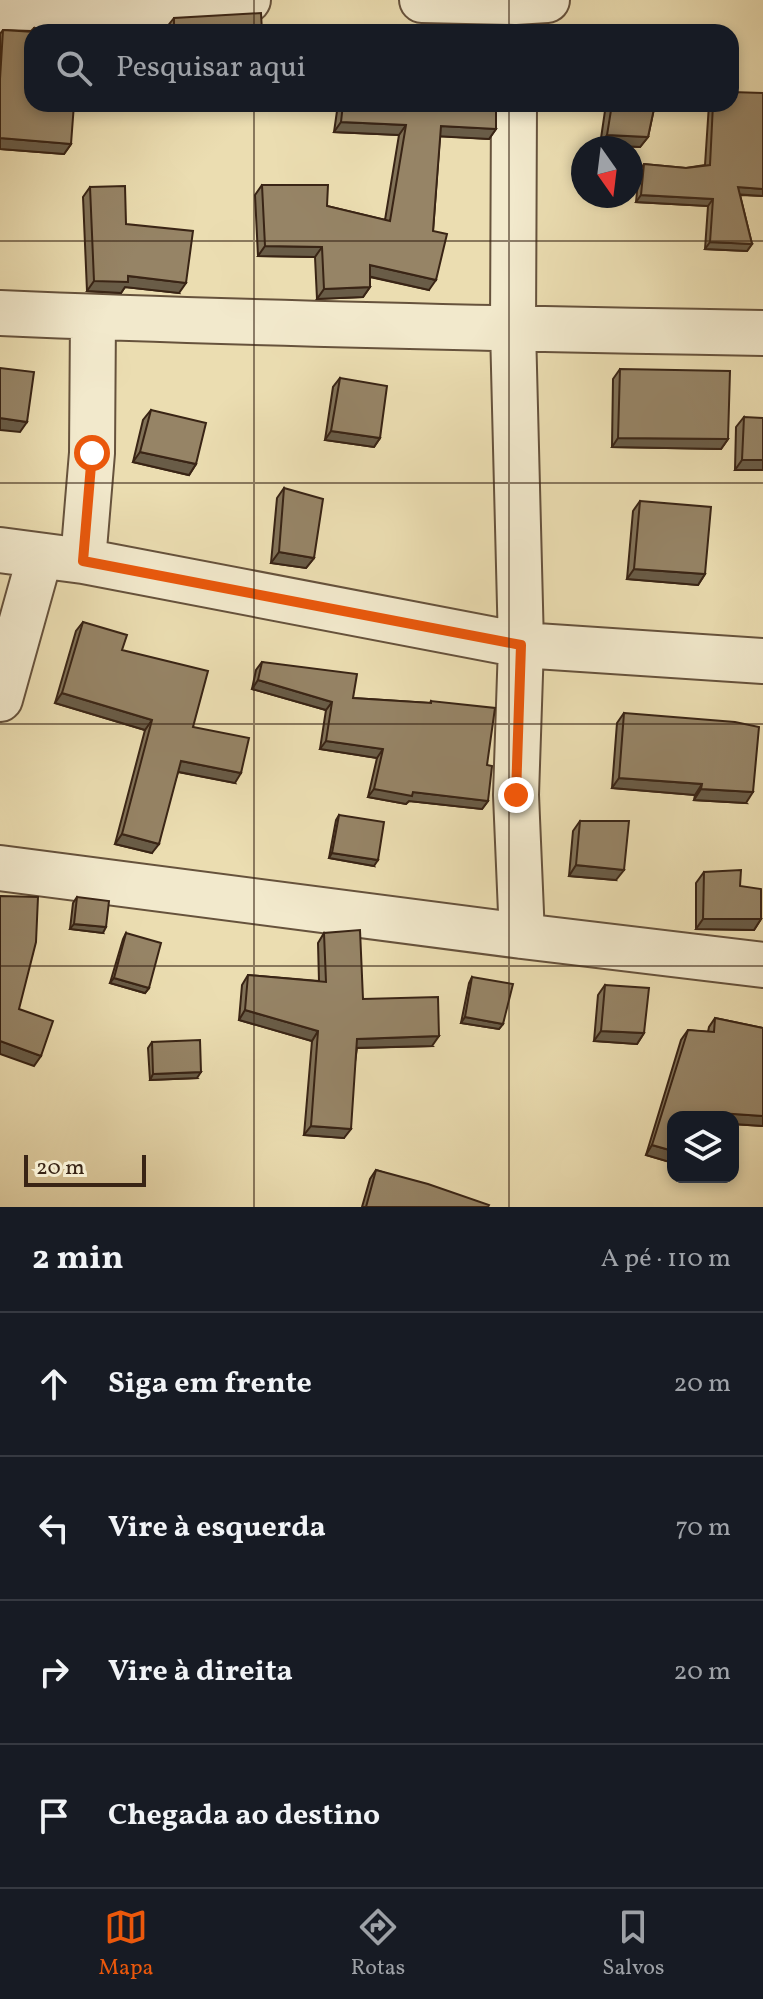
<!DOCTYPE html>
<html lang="pt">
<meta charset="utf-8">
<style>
:root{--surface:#171b24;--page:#242831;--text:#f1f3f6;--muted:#9ea1a6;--line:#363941;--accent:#ea580c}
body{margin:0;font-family:Vollkorn,serif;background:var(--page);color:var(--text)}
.controls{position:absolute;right:24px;bottom:24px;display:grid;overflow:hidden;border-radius:16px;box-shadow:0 4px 12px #0003}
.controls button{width:72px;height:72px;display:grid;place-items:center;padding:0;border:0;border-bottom:2px solid var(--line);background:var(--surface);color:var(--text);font:40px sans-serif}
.compass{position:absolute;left:571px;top:136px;width:72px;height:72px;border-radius:50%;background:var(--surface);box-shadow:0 4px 12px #0003;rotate:166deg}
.scale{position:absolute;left:24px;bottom:20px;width:122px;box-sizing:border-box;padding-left:8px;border:4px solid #392415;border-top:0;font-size:22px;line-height:28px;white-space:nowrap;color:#392415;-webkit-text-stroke:6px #f2e9cc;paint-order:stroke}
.stop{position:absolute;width:24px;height:24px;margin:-18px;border:6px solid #ea580c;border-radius:50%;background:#fff}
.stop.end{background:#ea580c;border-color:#fff;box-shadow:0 2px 8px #0008}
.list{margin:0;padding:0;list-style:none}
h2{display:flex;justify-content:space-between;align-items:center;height:104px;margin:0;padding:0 32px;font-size:34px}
h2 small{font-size:26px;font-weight:400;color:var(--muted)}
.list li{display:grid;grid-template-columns:52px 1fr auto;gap:24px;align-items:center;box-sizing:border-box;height:144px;padding:0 32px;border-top:2px solid var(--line)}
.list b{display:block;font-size:30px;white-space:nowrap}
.list em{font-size:26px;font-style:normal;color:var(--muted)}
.icon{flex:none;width:44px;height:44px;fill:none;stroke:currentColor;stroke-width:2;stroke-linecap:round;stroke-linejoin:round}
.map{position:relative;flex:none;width:763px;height:1207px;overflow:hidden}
.search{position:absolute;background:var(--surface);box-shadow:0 4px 12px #0003;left:24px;right:24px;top:24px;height:88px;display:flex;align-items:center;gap:20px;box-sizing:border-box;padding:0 28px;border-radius:24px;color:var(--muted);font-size:30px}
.sheet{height:680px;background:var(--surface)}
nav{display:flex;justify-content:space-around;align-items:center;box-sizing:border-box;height:112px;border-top:2px solid var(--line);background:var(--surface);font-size:22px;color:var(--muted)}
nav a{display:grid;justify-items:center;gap:4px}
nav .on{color:var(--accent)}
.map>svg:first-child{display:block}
</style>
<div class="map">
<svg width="763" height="1207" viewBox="0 0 763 1207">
<rect width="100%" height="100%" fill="#ebddb1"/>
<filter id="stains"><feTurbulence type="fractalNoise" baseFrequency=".0025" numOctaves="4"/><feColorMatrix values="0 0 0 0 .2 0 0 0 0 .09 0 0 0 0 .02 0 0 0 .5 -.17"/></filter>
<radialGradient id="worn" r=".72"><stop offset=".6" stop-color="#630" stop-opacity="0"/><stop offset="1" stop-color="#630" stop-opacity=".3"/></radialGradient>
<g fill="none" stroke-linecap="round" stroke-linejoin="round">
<defs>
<path id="minor" d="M422 0 515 2 547 0
M0 10 248 0
M514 104 513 329 521 645 516 795 522 936
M0 313C254 324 509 329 763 333
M0 550 83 561 521 645 763 661
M83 561 92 453 93 317
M0 699 40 556
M0 868 522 936 763 965"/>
</defs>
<use href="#minor" stroke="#66523c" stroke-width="48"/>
<use href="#minor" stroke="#f2e9cc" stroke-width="44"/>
</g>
<path fill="#817258" stroke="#392415" stroke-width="2" d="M174 18 262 32H166V28Z
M34 28 71 144 64 154 0 149V34L3 30 31 31Z
M338 104H496V129L489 139 440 136 433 231 429 290 370 277V287L363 297 317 299 315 257 258 256 255 195 262 185 327 206 385 220 399 135 334 132Z
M606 104H655L648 137 640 147 600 145Z
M709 104H731L763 196 740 195 752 244 747 251 705 249 708 206 636 202 639 171 644 164 686 168 705 165Z
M90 187 126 224 179 293 125 287 121 293 87 291 83 197Z
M620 369 728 439 721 449 612 447 613 379Z
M340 378 380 438 374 447 325 440 333 387Z
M151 410 196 464 189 475 133 462 143 420Z
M744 417 763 470H735L736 427Z
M284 488 314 558 306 568 271 563 277 498Z
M640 501 705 574 698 585 627 579 633 511Z
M83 622 122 650 193 727 235 783 178 772 152 853 115 844 145 730 55 703 76 631Z
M262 662 353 698 430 703 431 701 487 765 488 801 482 809 409 801 406 804 368 797 377 758 320 749 326 710 252 689 256 670Z
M624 713 746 803 694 800 695 795 612 788 617 723Z
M339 815 374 866 329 858 336 820Z
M580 821 616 880 569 876 573 831Z
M704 872 761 919 754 930 696 929V883Z
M77 897 103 933 70 929 73 903Z
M126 933 149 988 145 993 110 983 123 939Z
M324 933 363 999 432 1046 357 1048 344 1138 304 1135 312 1041 239 1020 242 985 248 975 319 981 318 943Z
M472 977 503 1024 499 1029 461 1023 469 983Z
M605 985 644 1033 637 1044 594 1041 598 995Z
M715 1018 763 1028V1126L733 1124V1117H673V1163L646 1155 681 1040 688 1030 708 1032 709 1027Z
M152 1042 197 1078 150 1080 148 1048Z
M376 1170 488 1207H362L370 1179Z"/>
<path fill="#695c47" stroke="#392415" stroke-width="2" d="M341 122 406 125 399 135 334 132Z
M441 126 496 129 489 139 434 136Z
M607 135 648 137 640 147 600 145Z
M0 138 71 144 64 154 0 149Z
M738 187 763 189V196L733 194Z
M641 195 713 199 708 206 636 202Z
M710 242 752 244 747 251 705 249Z
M265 246 322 247 315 257 258 256Z
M370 265 436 280 429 290 363 275Z
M128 276 186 283 179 293 125 287 121 293 87 291 94 281Z
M370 287 363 297 317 299 324 289Z
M0 418 27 422 20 432 0 430Z
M331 431 380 438 374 447 325 440Z
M618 438 728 439 721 449 612 447Z
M140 452 196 464 189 475 133 462Z
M742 460H763V470H735Z
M279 552 314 558 306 568 271 563Z
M634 569 705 574 698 585 627 579Z
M258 680 332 702 326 710 252 689Z
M62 693 152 720 145 730 55 703Z
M326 741 383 749 377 758 320 749Z
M181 761 241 773 235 783 174 771Z
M619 778 702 784 695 795 612 788Z
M374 789 413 792 488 801 482 809 409 801 406 804 368 797Z
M701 789 753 792 746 803 694 800Z
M122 834 159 844 152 853 115 844Z
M332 853 378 860 374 866 329 858Z
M576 865 624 870 616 880 569 876Z
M703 919H761L754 930 696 929Z
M74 924 106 927 103 933 70 929Z
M114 978 149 988 145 993 110 983Z
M245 1010 318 1031 312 1041 239 1020Z
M465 1017 503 1024 499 1029 461 1023Z
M601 1031 644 1033 637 1044 594 1041Z
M439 1036 432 1046 351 1048 357 1039Z
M0 1041 41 1056 34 1066 0 1054Z
M201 1072 197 1078 150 1080 153 1074Z
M705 1112 763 1116V1126L733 1124V1117H701Z
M311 1126 351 1129 344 1138 304 1135Z
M652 1145 673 1151V1163L646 1155Z"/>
<path fill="#968466" stroke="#392415" stroke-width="2" d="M261 13 262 32H174V18Z
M34 28 78 30V32H32V104H74L71 144 0 138V79L3 30 34 32Z
M731 92 763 93V189L738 187 752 244 710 242 713 199 641 195 644 164 686 168 710 165 713 104H731Z
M343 104H496V129L441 126 433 231 447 234 436 280 370 265V287L324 289 322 247 265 246 262 185H328L327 206 390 221 406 125 341 122Z
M612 104H655L648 137 607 135Z
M125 186 126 224 193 231 186 283 128 276V282L94 281 90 187Z
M0 368 34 372 27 422 0 418Z
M620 369 730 371 728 439 618 438Z
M340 378 387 386 380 438 331 431Z
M151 410 206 423 196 464 140 452Z
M744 417 763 418V460H742Z
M284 488 323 499 314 558 279 552Z
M640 501 711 507 705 574 634 569Z
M83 622 127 635 122 650 208 671 193 727 249 738 241 773 181 761 159 844 122 834 152 720 62 693Z
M262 662 357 674 353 698 431 703V701L495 708 487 765 492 766 488 801 413 792 412 796 374 789 383 749 326 741 332 702 258 680Z
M624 713 735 722 759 727 753 792 701 789 702 784 619 778Z
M339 815 384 822 378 860 332 853Z
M580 821H629L624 870 576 865Z
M741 870 740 886 761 889V919H703L704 872Z
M0 896 38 897 36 942 19 1009 53 1021 41 1056 0 1041Z
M77 897 109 901 106 927 74 924Z
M360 930 363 999 438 997 439 1036 357 1039 351 1129 311 1126 318 1031 245 1010 248 975 326 982 324 933Z
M126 933 161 943 149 988 114 978Z
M472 977 513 984 503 1024 465 1017Z
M605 985 649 988 644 1033 601 1031Z
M715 1018 763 1028V1116L705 1112 703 1117H673V1151L652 1145 688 1030 714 1032Z
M200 1040 201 1072 153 1074 152 1042Z
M376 1170 428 1184 489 1205 488 1207H366Z"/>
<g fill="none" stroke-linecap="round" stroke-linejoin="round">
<path stroke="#ea580c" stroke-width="10" d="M92 453 83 561 521 645 516 795"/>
</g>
<path fill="none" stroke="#392415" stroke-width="2" stroke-opacity="0.55" d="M254 0V32M509 0V32M254 104V1207M509 104V1207M0 241H763M0 483H763M0 724H763M0 966H763"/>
<rect width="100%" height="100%" filter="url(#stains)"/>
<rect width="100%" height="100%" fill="url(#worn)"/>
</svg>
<div class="controls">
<button><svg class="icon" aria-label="layers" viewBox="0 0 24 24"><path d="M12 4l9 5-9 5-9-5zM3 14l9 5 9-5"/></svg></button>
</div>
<svg class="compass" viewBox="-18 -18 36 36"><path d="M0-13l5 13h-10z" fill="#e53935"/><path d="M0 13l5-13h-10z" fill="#9ea1a6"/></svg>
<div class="scale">20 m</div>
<div class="stop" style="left:92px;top:453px"></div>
<div class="stop end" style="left:516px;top:795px"></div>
<div class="search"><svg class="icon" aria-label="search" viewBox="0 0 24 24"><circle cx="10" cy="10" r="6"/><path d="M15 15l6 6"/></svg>Pesquisar aqui</div>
</div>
<section class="sheet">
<h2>2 min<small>A pé · 110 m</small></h2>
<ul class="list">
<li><svg class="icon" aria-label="ahead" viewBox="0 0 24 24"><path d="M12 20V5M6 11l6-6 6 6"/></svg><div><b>Siga em frente</b></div><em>20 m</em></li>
<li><svg class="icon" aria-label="left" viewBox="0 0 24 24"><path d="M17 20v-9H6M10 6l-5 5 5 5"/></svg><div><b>Vire à esquerda</b></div><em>70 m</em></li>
<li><svg class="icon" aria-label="right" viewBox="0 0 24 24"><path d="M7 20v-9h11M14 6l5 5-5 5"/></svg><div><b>Vire à direita</b></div><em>20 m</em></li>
<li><svg class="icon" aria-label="arrive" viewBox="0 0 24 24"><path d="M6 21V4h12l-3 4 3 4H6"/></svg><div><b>Chegada ao destino</b></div></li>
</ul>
</section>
<nav>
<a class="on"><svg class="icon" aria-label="map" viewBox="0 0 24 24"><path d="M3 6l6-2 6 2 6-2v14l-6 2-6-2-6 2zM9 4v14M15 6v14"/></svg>Mapa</a>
<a><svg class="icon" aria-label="directions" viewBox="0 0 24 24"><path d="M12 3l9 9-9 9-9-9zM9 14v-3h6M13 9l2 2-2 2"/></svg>Rotas</a>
<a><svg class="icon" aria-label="saved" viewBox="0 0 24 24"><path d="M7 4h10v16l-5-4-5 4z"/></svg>Salvos</a>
</nav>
